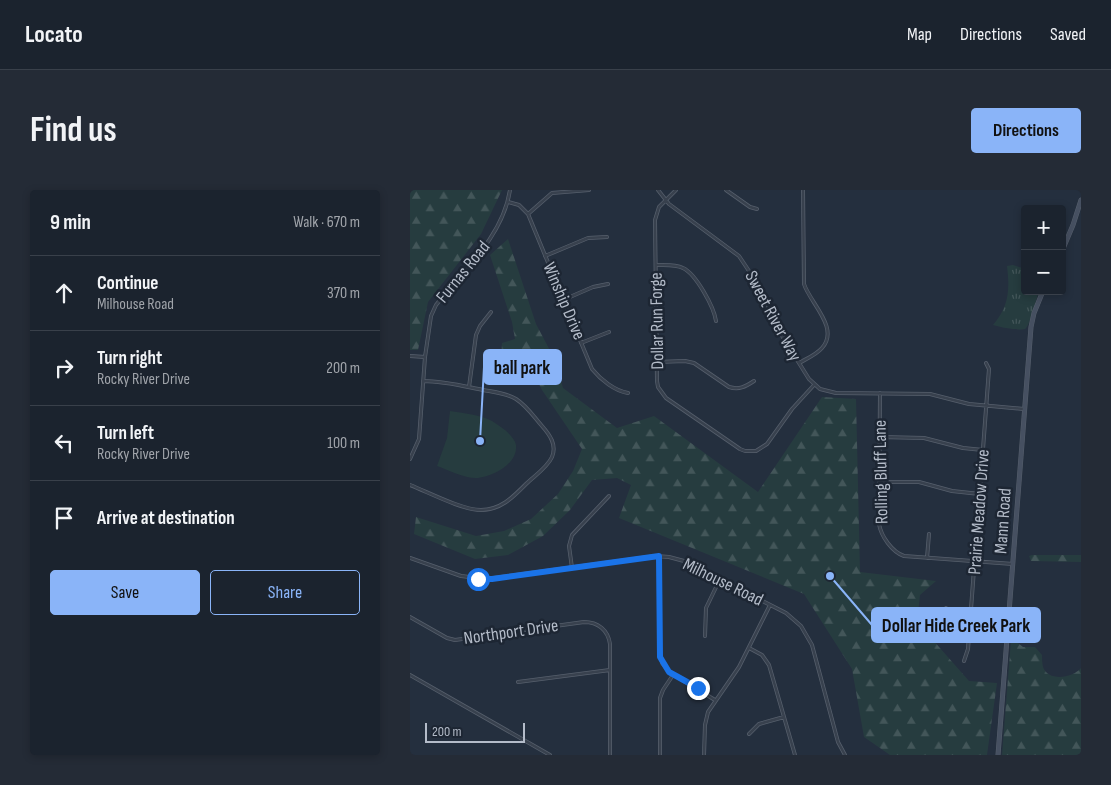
<!DOCTYPE html>
<meta charset="utf-8">
<style>
:root{--surface:#1b232e;--page:#242b36;--text:#f1f3f6;--muted:#a0a4aa;--line:#39404a;--accent:#8ab4f8}
body{margin:0;font-family:"Sofia Sans Condensed",sans-serif;background:var(--page);color:var(--text)}
.controls{position:absolute;right:15px;top:15px;display:grid;overflow:hidden;border-radius:5px;box-shadow:0 2px 8px #0003}
.controls button{width:45px;height:45px;display:grid;place-items:center;padding:0;border:0;border-bottom:1px solid var(--line);background:var(--surface);color:var(--text);font:25px sans-serif}
.scale{position:absolute;left:15px;bottom:12px;width:100px;box-sizing:border-box;padding-left:5px;border:2px solid #b4bcc9;border-top:0;font-size:14px;line-height:18px;white-space:nowrap;color:#b4bcc9;-webkit-text-stroke:4px #1d2633;paint-order:stroke}
.stop{position:absolute;width:15px;height:15px;margin:-11px;border:4px solid #1a73e8;border-radius:50%;background:#fff}
.stop.end{background:#1a73e8;border-color:#fff;box-shadow:0 1px 5px #0008}
.list{margin:0;padding:0;list-style:none}
h2{display:flex;justify-content:space-between;align-items:center;height:65px;margin:0;padding:0 20px;font-size:21px}
h2 small{font-size:16px;font-weight:400;color:var(--muted)}
.list li{display:grid;grid-template-columns:32px 1fr auto;gap:15px;align-items:center;box-sizing:border-box;height:75px;padding:0 20px;border-top:1px solid var(--line)}
.list b{display:block;font-size:19px;white-space:nowrap}
.list p{margin:0;font-size:16px;white-space:nowrap;color:var(--muted)}
.list em{font-size:16px;font-style:normal;color:var(--muted)}
.actions{display:flex;gap:10px;padding:15px 20px}
.actions a{flex:1;padding:11px 0;border:1px solid var(--accent);border-radius:5px;text-align:center;font-size:18px;color:var(--accent)}
.actions .main{background:var(--accent);color:#111}
.icon{flex:none;width:28px;height:28px;fill:none;stroke:currentColor;stroke-width:2;stroke-linecap:round;stroke-linejoin:round}
.map{position:relative;flex:none;width:671px;height:565px;overflow:hidden;border-radius:5px}
header{display:flex;align-items:center;gap:30px;box-sizing:border-box;height:70px;padding:0 25px;background:var(--surface);border-bottom:1px solid var(--line)}
header strong{font-size:24px}
nav{display:flex;gap:28px;margin-inline-start:auto;font-size:18px}
.intro{display:flex;align-items:center;justify-content:space-between;box-sizing:border-box;height:120px;padding:0 30px}
h1{margin:0;font-size:35px}
.button{padding:12px 22px;border-radius:5px;background:var(--accent);color:#111;font-size:18px;font-weight:700}
main{display:flex;gap:30px;padding:0 30px}
aside{flex:1;background:var(--surface);border-radius:5px;box-shadow:0 2px 8px #0003}
.map>svg:first-child{display:block}
</style>
<header>
<strong>Locato</strong>
<nav><a>Map</a><a>Directions</a><a>Saved</a></nav>
</header>
<div class="intro"><h1>Find us</h1><a class="button">Directions</a></div>
<main>
<aside>
<h2>9 min<small>Walk · 670 m</small></h2>
<ul class="list">
<li><svg class="icon" aria-label="ahead" viewBox="0 0 24 24"><path d="M12 20V5M6 11l6-6 6 6"/></svg><div><b>Continue</b><p>Milhouse Road</p></div><em>370 m</em></li>
<li><svg class="icon" aria-label="right" viewBox="0 0 24 24"><path d="M7 20v-9h11M14 6l5 5-5 5"/></svg><div><b>Turn right</b><p>Rocky River Drive</p></div><em>200 m</em></li>
<li><svg class="icon" aria-label="left" viewBox="0 0 24 24"><path d="M17 20v-9H6M10 6l-5 5 5 5"/></svg><div><b>Turn left</b><p>Rocky River Drive</p></div><em>100 m</em></li>
<li><svg class="icon" aria-label="arrive" viewBox="0 0 24 24"><path d="M6 21V4h12l-3 4 3 4H6"/></svg><div><b>Arrive at destination</b></div></li>
</ul>
<div class="actions"><a class="main">Save</a><a>Share</a></div>
</aside>
<div class="map">
<svg width="671" height="565" viewBox="0 0 671 565">
<defs>
<pattern id="grass-tufts" width="24" height="20" patternUnits="userSpaceOnUse" patternTransform="scale(1.25)"><rect width="24" height="20" fill="#263c3f"/><path d="M3 7l-1-3M5 7V3M7 7l1-3M15 17l-1-3M17 17v-4M19 17l1-3" fill="none" stroke="#435659"/></pattern>
<pattern id="forest-firs" width="22" height="20" patternUnits="userSpaceOnUse" patternTransform="scale(1.25)"><rect width="22" height="20" fill="#263c3f"/><path d="M5 1l3.5 6h-7zM16 11l3.5 6h-7z" fill="#435659"/></pattern>
</defs>
<rect width="100%" height="100%" fill="#242f3e"/>
<path fill="url(#grass-tufts)" d="M603 75 615 79V101H629C626 109 620 136 615 139 612 140 607 139 603 139 596 138 590 137 583 135 599 117 600 99 597 76Z"/>
<path fill="url(#forest-firs)" d="M0 0H92L71 44 18 112 8 160H0Z
M98 49 126 134 145 170 153 198 207 238 244 226 348 302 412 207 446 209 450 382 526 391 510 405 507 432 559 491 587 493 577 565H480L454 547 442 479 394 404 209 328 221 295 207 288 182 290 160 320 133 346 98 365 65 369 4 344 6 327 66 346 94 341 121 329 148 304 163 281 172 259 132 200 117 170 91 173 92 153 105 149 102 132 80 65Z
M622 365H671V372L621 371 619 366Z
M603 449 613 457H625L632 465C632 468 632 473 633 477 638 492 663 488 671 478V565H592L601 450Z"/>
<path fill="#263c3f" d="M40 221C52 223 72 225 82 231 90 236 104 245 106 255 108 274 83 286 68 288 56 289 38 280 27 276L37 248Z"/>
<g fill="none" stroke-linecap="round" stroke-linejoin="round">
<defs>
<path id="street" d="M248 0 259 14 329 66 341 84 359 125 399 189 410 199 426 203 520 204 559 214 614 219
M266 0 249 17 245 30 247 191 248 197 256 208 330 259 335 261H346L357 254 382 219 404 195
M316 0 340 17 347 19
M98 12 109 15 118 24 182 179C191 190 205 201 218 203
M118 24 142 3 179 0
M135 66 178 48 197 47
M246 75C255 75 265 74 273 78 286 84 304 117 306 131
M153 110 183 97 198 94
M171 153 199 142
M0 166 15 167
M247 172 275 171 284 173 319 197C329 200 335 197 344 191
M389 173C396 169 406 165 412 158 430 138 400 113 394 94L393 0
M59 197 66 145 70 136 81 122
M470 203 469 334C471 346 482 362 494 366L603 374
M470 247 514 248 553 258 573 260
M0 269 9 249 15 167 21 126 26 115C54 80 93 46 100 0
M470 292H509L542 301 570 304
M0 295C18 302 52 320 71 320 91 320 103 307 116 294 124 286 137 278 142 267 147 255 140 245 132 236 124 227 117 216 106 209 96 203 84 202 73 200 53 196 34 191 13 191
M249 366 250 461 252 473 259 482 305 510
M0 368 51 386 76 389 246 366 259 367 274 371 376 423 391 436 402 455 428 552 435 565
M517 368 519 344
M162 378 159 356 162 345 199 306
M536 418 541 422 561 423
M0 427 37 448 45 450 174 432C188 432 198 440 200 454V565
M295 446 296 418 310 389
M339 458 352 465 359 475 385 565
M554 471 558 459 579 179 576 173
M0 485 140 565
M108 492 200 480
M339 544 349 534 374 527
M250 565V508L253 500 263 485
M294 565 295 535 298 522 329 477 360 415"/>
<path id="secondary" d="M652 61 663 35 671 10
M588 565 621 137 624 123 633 101"/>
</defs>
<use href="#street" stroke="#565f6c" stroke-width="4"/>
<use href="#secondary" stroke="#565f6c" stroke-width="5"/>
<use href="#street" stroke="#38414e" stroke-width="2.5"/>
<use href="#secondary" stroke="#465061" stroke-width="4"/>
</g>
<g fill="none" stroke-linecap="round" stroke-linejoin="round">
<path stroke="#1a73e8" stroke-width="6" d="M68 389H82L249 366 250 467 259 482 288 498"/>
</g>
<g text-anchor="middle" dominant-baseline="central" stroke-width="5" stroke-linejoin="round" paint-order="stroke">
<g font-size="18" fill="#b4bcc9" stroke="#1d2633">
<text transform="translate(53 82) rotate(-51)">Furnas Road</text>
<text transform="translate(154 111) rotate(67)">Winship Drive</text>
<text transform="translate(363 126) rotate(62)">Sweet River Way</text>
<text transform="translate(247 131) rotate(-91)">Dollar Run Forge</text>
<text transform="translate(471 282) rotate(-91)">Rolling Bluff Lane</text>
<text transform="translate(569 322) rotate(-86)">Prairie Meadow Drive</text>
<text transform="translate(593 331) rotate(-86)">Mann Road</text>
<text transform="translate(313 392) rotate(26)">Milhouse Road</text>
<text transform="translate(101 442) rotate(-8)">Northport Drive</text>
</g>
</g>
<path fill="none" stroke="#8ab4f8" stroke-width="2" d="M70 251L74 177M420 386L462 435"/>
<g fill="#8ab4f8" stroke="#1d2633" stroke-width="2">
<circle cx="70" cy="251" r="5"/>
<circle cx="420" cy="386" r="5"/>
</g>
<g fill="#8ab4f8" stroke="#8ab4f8" stroke-width="2">
<rect x="74" y="160" width="77" height="34" rx="5"/>
<rect x="462" y="418" width="168" height="34" rx="5"/>
</g>
<g font-size="19" text-anchor="middle" font-weight="bold" fill="#111">
<text x="112" y="184">ball park</text>
<text x="546" y="442">Dollar Hide Creek Park</text>
</g>
</svg>
<div class="controls">
<button>+</button>
<button>−</button>
</div>
<div class="scale">200 m</div>
<div class="stop" style="left:68px;top:389px"></div>
<div class="stop end" style="left:288px;top:498px"></div>
</div>
</main>
